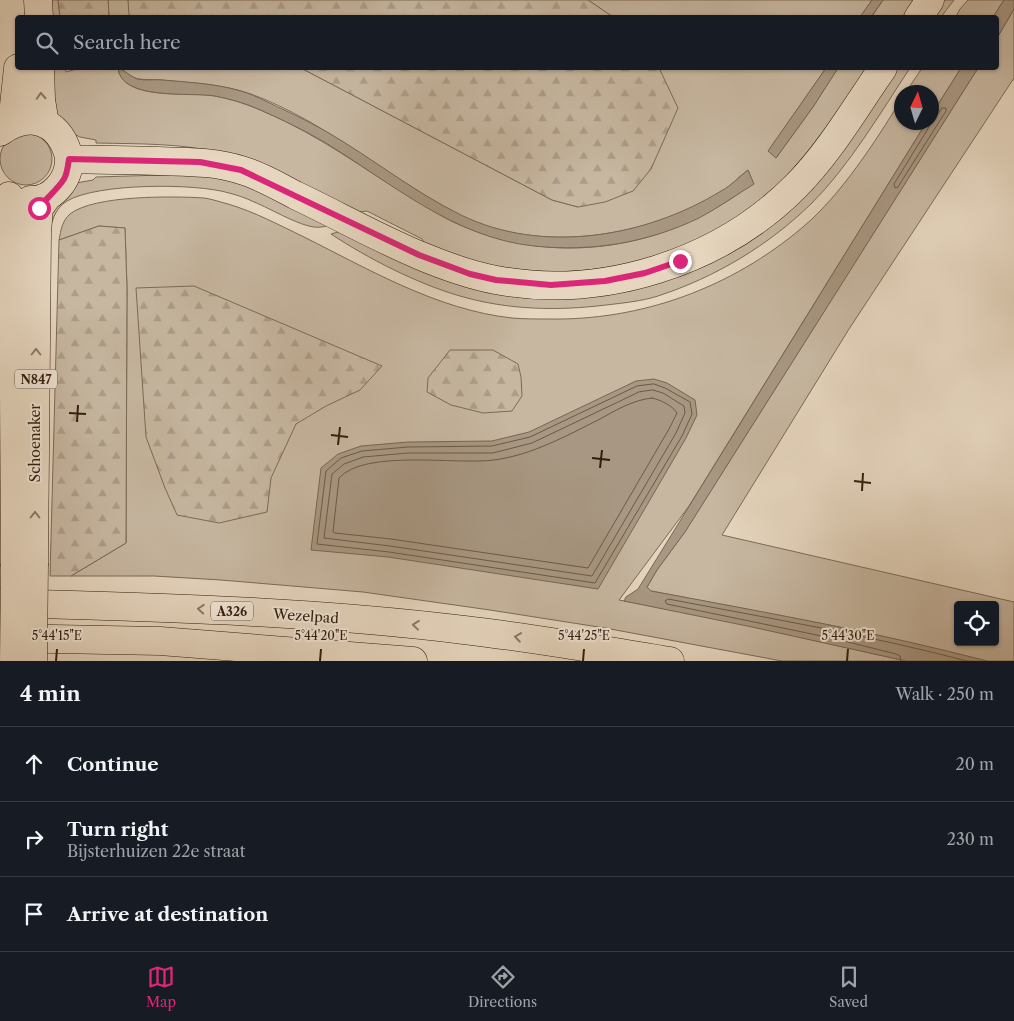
<!DOCTYPE html>
<meta charset="utf-8">
<style>
:root{--surface:#171b24;--page:#242831;--text:#f1f3f6;--muted:#9ea1a6;--line:#363941;--accent:#db2777}
body{margin:0;font-family:"Libre Caslon Text",serif;background:var(--page);color:var(--text)}
.controls{position:absolute;right:15px;bottom:15px;display:grid;overflow:hidden;border-radius:5px;box-shadow:0 1px 4px #0004}
.controls button{width:45px;height:45px;display:grid;place-items:center;padding:0;border:0;border-bottom:1px solid var(--line);background:var(--surface);color:var(--text);font:25px sans-serif}
.compass{position:absolute;left:894px;top:85px;width:45px;height:45px;border-radius:50%;background:var(--surface);box-shadow:0 1px 4px #0004;rotate:5deg}
.stop{position:absolute;width:15px;height:15px;margin:-11px;border:4px solid #db2777;border-radius:50%;background:#fff}
.stop.end{background:#db2777;border-color:#fff;box-shadow:0 1px 5px #0008}
.list{margin:0;padding:0;list-style:none}
h2{display:flex;justify-content:space-between;align-items:center;height:65px;margin:0;padding:0 20px;font-size:21px}
h2 small{font-size:16px;font-weight:400;color:var(--muted)}
.list li{display:grid;grid-template-columns:32px 1fr auto;gap:15px;align-items:center;box-sizing:border-box;height:75px;padding:0 20px;border-top:1px solid var(--line)}
.list b{display:block;font-size:19px;white-space:nowrap}
.list p{margin:0;font-size:16px;white-space:nowrap;color:var(--muted)}
.list em{font-size:16px;font-style:normal;color:var(--muted)}
.icon{flex:none;width:28px;height:28px;fill:none;stroke:currentColor;stroke-width:2;stroke-linecap:round;stroke-linejoin:round}
.map{position:relative;flex:none;width:1014px;height:661px;overflow:hidden}
.search{position:absolute;background:var(--surface);box-shadow:0 1px 4px #0004;left:15px;right:15px;top:15px;height:55px;display:flex;align-items:center;gap:12px;box-sizing:border-box;padding:0 18px;border-radius:5px;color:var(--muted);font-size:19px}
.sheet{height:290px;background:var(--surface)}
nav{display:flex;justify-content:space-around;align-items:center;box-sizing:border-box;height:70px;border-top:1px solid var(--line);background:var(--surface);font-size:14px;color:var(--muted)}
nav a{display:grid;justify-items:center;gap:2px}
nav .on{color:var(--accent)}
.map>svg:first-child{display:block}
</style>
<div class="map">
<svg width="1014" height="661" viewBox="0 0 1014 661">
<defs>
<pattern id="forest-firs" width="22" height="20" patternUnits="userSpaceOnUse" patternTransform="scale(1.25)"><rect width="22" height="20" fill="#c7b7a1"/><path d="M5 1l3.5 6h-7zM16 11l3.5 6h-7z" fill="#ab9d89"/></pattern>
</defs>
<rect width="100%" height="100%" fill="#e6d6bf"/>
<filter id="stains"><feTurbulence type="fractalNoise" baseFrequency=".004" numOctaves="4"/><feColorMatrix values="0 0 0 0 .2 0 0 0 0 .09 0 0 0 0 .02 0 0 0 .5 -.17"/></filter>
<radialGradient id="worn" r=".72"><stop offset=".6" stop-color="#630" stop-opacity="0"/><stop offset="1" stop-color="#630" stop-opacity=".3"/></radialGradient>
<path fill="#c7b7a1" stroke="#7c6a57" fill-rule="evenodd" d="M44 0H58L60 17H45Z
M108 0H128L131 17H109Z
M588 0H872L860 18 613 17Z
M883 0H915L902 17 871 18Z
M942 0H954L941 17 929 18Z
M968 0H1004L993 17 955 18 960 9Z
M1014 9V78L849 329 722 535 1014 602V661H987L860 631 651 591 647 587 657 570 684 533 978 68H996L997 38ZM958 605H995V642H958Z
M49 68H65L66 72 80 68H118C122 102 190 91 215 96 232 99 249 105 265 112 319 135 365 170 415 200 427 207 439 215 451 221 552 269 666 251 753 183L748 170C738 177 731 186 721 192 648 237 540 255 460 215 388 178 327 122 251 94 222 84 191 83 161 80 154 79 146 80 139 79 132 78 125 72 119 68H301L552 200 578 207 661 74 659 68H826L769 150 776 158 813 107 838 68H867C839 107 814 149 780 183 707 255 595 285 495 266 472 262 449 254 426 246L422 239 367 211 360 212 226 154C184 143 140 144 96 143V140L80 137 74 134 53 113Z
M895 68H910C881 112 849 166 812 203 769 245 716 277 658 296 642 301 624 303 606 305 557 311 508 310 460 296 418 284 367 258 331 234L338 232 472 285 720 256Z
M922 68H961L932 114V92H906Z
M901 100 902 122 926 123 689 506 619 600 733 622 906 661H782L605 628 490 610 363 592 221 580 154 576H71L126 543 127 288 125 228 99 226 59 240C61 230 62 221 70 214 94 195 173 196 204 198 212 199 220 202 228 204 255 212 279 225 304 237 370 270 438 310 512 318 524 319 535 319 547 319 641 321 731 288 803 227 841 195 875 142 901 100Z
M0 159a26 26 0 1 1 52 0a26 26 0 1 1-52 0Z
M196 174 216 177 257 188 328 225C326 226 324 227 321 227 305 230 270 208 254 202 246 198 237 195 229 193 196 183 97 183 67 201 54 209 52 222 48 236L44 216 76 183 93 180 96 177Z"/>
<path fill="url(#forest-firs)" stroke="#7c6a57" d="M58 0H108L109 17H60Z
M128 0H588L613 17 131 18 129 15Z
M301 68H659L678 108 651 169 633 191 605 202 578 207 552 200Z
M99 226 125 228 127 288 126 543 71 576H50L59 240Z
M194 286 382 366 360 390 326 406 296 424 271 478 267 512 219 523 177 515 165 488 146 437 136 288Z
M450 350H493L518 364 521 377 522 396 512 411 483 413 451 405 427 392 428 378Z"/>
<path fill="#a89782" stroke="#786653" d="M872 0H883L871 17H860Z
M1004 0H1014V9L997 38 996 18 993 17Z
M118 68C124 70 130 76 137 79 145 81 155 79 163 80 196 83 229 84 259 98 282 109 305 119 327 132 372 158 414 192 461 215 543 255 646 237 721 191 731 186 739 177 748 170L754 184C736 195 718 208 699 218 647 243 591 252 534 246 455 238 391 183 326 143 304 130 281 119 258 109 245 103 230 99 215 96 191 92 121 101 118 68Z
M826 68H838L813 107 776 158 768 151Z
M961 68H978L685 532 657 570 647 587 651 591C764 612 876 632 987 661H906L752 627 624 601 626 597 638 589 926 123 932 122V114Z
M654 379 667 383 695 400 697 415 686 438 598 589 388 557 311 550 321 468 338 454 361 446 408 442 492 441 529 432 636 381Z"/>
<g fill="none" stroke-linecap="round" stroke-linejoin="round">
<path stroke="#6c5a48" stroke-width="1" d="M930 122 929 127 894 184 895 188 898 187 901 182 946 111V108H942L937 115 932 116
M654 384 665 388 690 402 692 414 682 436 595 583 389 552 317 544 326 471 341 458 362 451 408 447 492 446 530 437 637 386Z
M653 390 663 393 684 406 685 413 676 433 592 576 390 546 324 538 332 474 344 464 363 457 408 453H493L532 443 639 392Z
M652 398C661 400 673 406 677 413L669 429 588 568 391 539 335 533 333 532 339 478C365 449 456 465 494 460 532 455 566 436 600 419 616 410 633 400 652 398Z
M901 661 900 656 896 654 836 639 667 604 665 601 668 599C768 618 868 635 967 661"/>
<defs>
<path id="major" d="M38 0 39 18
M918 18 930 0
M40 68 41 100 45 124
M12 124 18 68
M0 132C22 116 48 115 63 141 66 147 69 153 69 160 69 180 52 201 30 200
M69 159C99 160 128 160 158 161 185 162 214 161 241 170 259 175 278 186 295 195 337 215 378 238 421 256 445 266 470 275 496 280 602 300 719 263 795 187 830 152 855 108 883 68
M9 196 13 231 15 564
M34 563 37 232 39 208 47 197"/>
<path id="highway" d="M0 603C155 607 310 611 464 630 533 638 602 650 670 661
M0 638 160 641 413 661"/>
</defs>
<use href="#major" stroke="#311d0d" stroke-width="29"/>
<use href="#highway" stroke="#311d0d" stroke-width="29"/>
<use href="#major" stroke="#e6d6bf" stroke-width="28"/>
<use href="#highway" stroke="#e6d6bf" stroke-width="28"/>
<defs>
<path id="major-bridge" d="M14 661 15 564
M33 661 34 563"/>
</defs>
<use href="#major-bridge" stroke="#311d0d" stroke-width="29" stroke-linecap="butt"/>
<use href="#major-bridge" stroke="#e6d6bf" stroke-width="28"/>
</g>
<defs><path id="oneway-chevron" d="M-2-3.5L2.5 0L-2 3.5" fill="none" stroke-width="1.6" stroke-linecap="round" stroke-linejoin="round" transform="scale(1.25)"/></defs>
<g stroke="#8c7a66">
<use href="#oneway-chevron" transform="translate(41 96) rotate(-93)"/>
<use href="#oneway-chevron" transform="translate(36 352) rotate(-90)"/>
<use href="#oneway-chevron" transform="translate(35 515) rotate(-90)"/>
<use href="#oneway-chevron" transform="translate(201 609) rotate(-176)"/>
<use href="#oneway-chevron" transform="translate(416 625) rotate(-174)"/>
<use href="#oneway-chevron" transform="translate(518 637) rotate(-172)"/>
</g>
<g fill="none" stroke-linecap="round" stroke-linejoin="round">
<path stroke="#db2777" stroke-width="6" d="M39 208C47 197 57 190 64 179 67 174 68 166 69 159L200 162 241 170 419 255 470 274 496 280 551 285 605 281 645 273 680 261"/>
</g>
<path fill="none" stroke="#311d0d" stroke-width="2" d="M69 413 86 414M77 422 78 405M331 435 348 437M338 445 340 427M592 458 610 460M600 468 602 450M854 481 871 483M862 491 863 473M56 661 57 649M320 661 321 649M583 661 584 649M847 661 848 649"/>
<g text-anchor="middle" dominant-baseline="central" stroke-width="4" stroke-linejoin="round" paint-order="stroke">
<g fill="#efe4d5" stroke="#6a5949" stroke-width="1">
<rect x="15" y="369.5" width="42" height="19" rx="4"/>
<rect x="211" y="601.5" width="42" height="19" rx="4"/>
</g>
<g font-size="12" font-weight="bold" fill="#311d0d">
<text x="36" y="379">N847</text>
<text x="232" y="611">A326</text>
</g>
<g font-size="14" fill="#311d0d" stroke="#efe4d5">
<text transform="translate(35 443) rotate(-90)">Schoenaker</text>
<text transform="translate(306 616) rotate(4)">Wezelpad</text>
</g>
</g>
<g font-size="12" text-anchor="middle" fill="#311d0d" stroke="#efe4d5" stroke-width="4" stroke-linejoin="round" paint-order="stroke">
<text x="57" y="640">5°44'15"E</text>
<text x="321" y="640">5°44'20"E</text>
<text x="584" y="640">5°44'25"E</text>
<text x="848" y="640">5°44'30"E</text>
</g>
<rect width="100%" height="100%" filter="url(#stains)"/>
<rect width="100%" height="100%" fill="url(#worn)"/>
</svg>
<div class="controls">
<button><svg class="icon" aria-label="locate" viewBox="0 0 24 24"><circle cx="12" cy="12" r="6"/><path d="M12 2v4M12 18v4M2 12h4M18 12h4"/></svg></button>
</div>
<svg class="compass" viewBox="-18 -18 36 36"><path d="M0-13l5 13h-10z" fill="#e53935"/><path d="M0 13l5-13h-10z" fill="#9ea1a6"/></svg>
<div class="stop" style="left:39px;top:208px"></div>
<div class="stop end" style="left:680px;top:261px"></div>
<div class="search"><svg class="icon" aria-label="search" viewBox="0 0 24 24"><circle cx="10" cy="10" r="6"/><path d="M15 15l6 6"/></svg>Search here</div>
</div>
<section class="sheet">
<h2>4 min<small>Walk · 250 m</small></h2>
<ul class="list">
<li><svg class="icon" aria-label="ahead" viewBox="0 0 24 24"><path d="M12 20V5M6 11l6-6 6 6"/></svg><div><b>Continue</b></div><em>20 m</em></li>
<li><svg class="icon" aria-label="right" viewBox="0 0 24 24"><path d="M7 20v-9h11M14 6l5 5-5 5"/></svg><div><b>Turn right</b><p>Bijsterhuizen 22e straat</p></div><em>230 m</em></li>
<li><svg class="icon" aria-label="arrive" viewBox="0 0 24 24"><path d="M6 21V4h12l-3 4 3 4H6"/></svg><div><b>Arrive at destination</b></div></li>
</ul>
</section>
<nav>
<a class="on"><svg class="icon" aria-label="map" viewBox="0 0 24 24"><path d="M3 6l6-2 6 2 6-2v14l-6 2-6-2-6 2zM9 4v14M15 6v14"/></svg>Map</a>
<a><svg class="icon" aria-label="directions" viewBox="0 0 24 24"><path d="M12 3l9 9-9 9-9-9zM9 14v-3h6M13 9l2 2-2 2"/></svg>Directions</a>
<a><svg class="icon" aria-label="saved" viewBox="0 0 24 24"><path d="M7 4h10v16l-5-4-5 4z"/></svg>Saved</a>
</nav>
